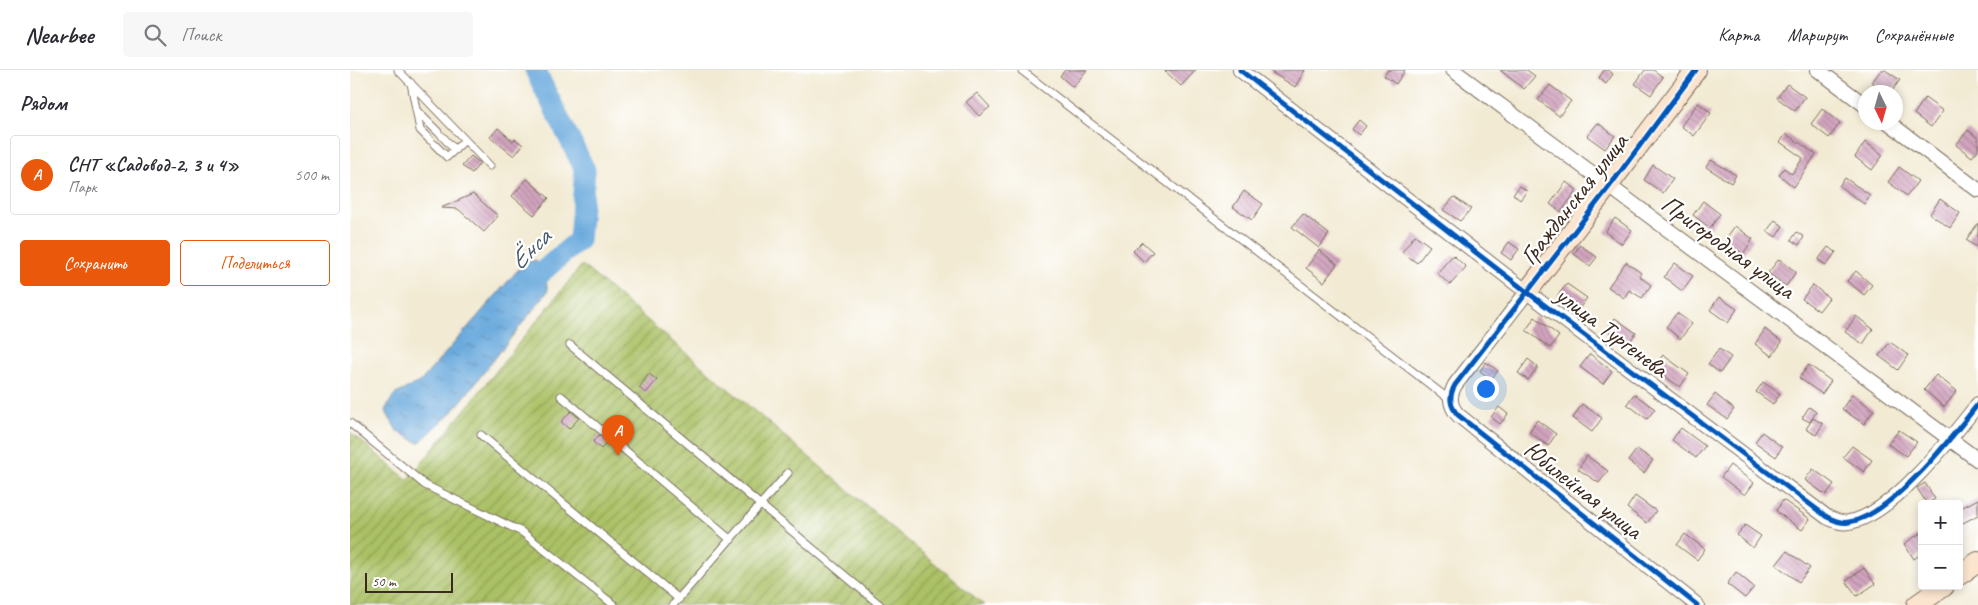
<!DOCTYPE html>
<html lang="ru">
<meta charset="utf-8">
<style>
:root{--surface:#fff;--page:#f7f7f7;--text:#2b2b33;--muted:#7c7c81;--line:#e1e1e2;--accent:#ea580c}
body{margin:0;font-family:Caveat,sans-serif;background:var(--page);color:var(--text)}
.controls{position:absolute;right:15px;bottom:15px;display:grid;overflow:hidden;border-radius:5px;box-shadow:0 2px 8px #0003}
.controls button{width:45px;height:45px;display:grid;place-items:center;padding:0;border:0;border-bottom:1px solid var(--line);background:var(--surface);color:var(--text);font:25px sans-serif}
.compass{position:absolute;left:1508px;top:15px;width:45px;height:45px;border-radius:50%;background:var(--surface);box-shadow:0 2px 8px #0003;rotate:175deg}
.scale{position:absolute;left:15px;bottom:12px;width:88px;box-sizing:border-box;padding-left:5px;border:2px solid #3b2a1e;border-top:0;font-size:14px;line-height:18px;white-space:nowrap;color:#3b2a1e;-webkit-text-stroke:4px #fff;paint-order:stroke}
.you{position:absolute;left:1135px;top:318px;width:18px;height:18px;margin:-12px;border:4px solid #fff;border-radius:50%;background:#1a73e8;box-shadow:0 0 0 8px #1a73e833}
.badge{display:grid;place-items:center;width:32px;height:32px;border-radius:50%;background:var(--accent);color:#fff;font-size:16px;font-weight:700}
.pin{position:absolute;translate:-50% -41px;filter:drop-shadow(0 1px 2px #0008)}
.pin::after{content:'';position:absolute;top:26px;width:18px;height:15px;background:inherit;clip-path:polygon(0 0,100% 0,50% 100%)}
.list{margin:0;padding:0;list-style:none}
h2{display:flex;justify-content:space-between;align-items:center;height:65px;margin:0;padding:0 20px;font-size:21px}
h2 small{font-size:16px;font-weight:400;color:var(--muted)}
.list li{display:grid;grid-template-columns:32px 1fr auto;gap:15px;align-items:center;box-sizing:border-box;height:80px;margin:0 10px 10px;padding:0 10px;border:1px solid var(--line);border-radius:5px}
.list b{display:block;font-size:19px;white-space:nowrap}
.list p{margin:0;font-size:16px;white-space:nowrap;color:var(--muted)}
.list em{font-size:16px;font-style:normal;color:var(--muted)}
.actions{display:flex;gap:10px;padding:15px 20px}
.actions a{flex:1;padding:11px 0;border:1px solid var(--accent);border-radius:5px;text-align:center;font-size:18px;color:var(--accent)}
.actions .main{background:var(--accent);color:#fff}
.icon{flex:none;width:28px;height:28px;fill:none;stroke:currentColor;stroke-width:2;stroke-linecap:round;stroke-linejoin:round}
.map{position:relative;flex:none;width:1628px;height:535px;overflow:hidden}
header{display:flex;align-items:center;gap:30px;box-sizing:border-box;height:70px;padding:0 25px;background:var(--surface);border-bottom:1px solid var(--line)}
header strong{font-size:24px}
nav{display:flex;gap:28px;margin-inline-start:auto;font-size:18px}
.search{width:350px;height:45px;background:var(--page);display:flex;align-items:center;gap:12px;box-sizing:border-box;padding:0 18px;border-radius:5px;color:var(--muted);font-size:19px}
main{display:flex}
aside{flex:1;background:var(--surface)}
.map>svg:first-child{display:block}
</style>
<header>
<strong>Nearbee</strong>
<div class="search"><svg class="icon" aria-label="search" viewBox="0 0 24 24"><circle cx="10" cy="10" r="6"/><path d="M15 15l6 6"/></svg>Поиск</div>
<nav><a>Карта</a><a>Маршрут</a><a>Сохранённые</a></nav>
</header>
<main>
<aside>
<h2>Рядом<small></small></h2>
<ul class="list">
<li><span class="badge">A</span><div><b>СНТ «Садовод-2, 3 и 4»</b><p>Парк</p></div><em>500 m</em></li>
</ul>
<div class="actions"><a class="main">Сохранить</a><a>Поделиться</a></div>
</aside>
<div class="map">
<svg width="1628" height="535" viewBox="0 0 1628 535">
<defs>
<pattern id="garden-furrows" width="10" height="10" patternUnits="userSpaceOnUse" patternTransform="scale(1.25)"><rect width="10" height="10" fill="#abc165"/><path d="M-1 1l2-2M0 10L10 0M9 11l2-2" fill="none" stroke="#8c9d53"/></pattern>
<pattern id="water-ripples" width="26" height="14" patternUnits="userSpaceOnUse" patternTransform="scale(1.25)"><rect width="26" height="14" fill="#6baadd"/><path d="M2 4q2-2 4 0t4 0M15 11q2-2 4 0t4 0" fill="none" stroke="#598bb3"/></pattern>
<pattern id="building-back-hatch" width="6" height="6" patternUnits="userSpaceOnUse" patternTransform="scale(1.25)"><rect width="6" height="6" fill="#d2a4bf"/><path d="M-1 5l2 2M0 0l6 6M5-1l2 2" fill="none" stroke="#ac869b"/></pattern>
</defs>
<rect width="100%" height="100%" fill="#fff"/>
<filter id="ink" filterUnits="userSpaceOnUse"><feTurbulence type="fractalNoise" baseFrequency=".02" numOctaves="2"/><feDisplacementMap in="SourceGraphic" scale="10" xChannelSelector="R" yChannelSelector="G"/><feConvolveMatrix kernelMatrix="1 2 1 2 8 2 1 2 1" color-interpolation-filters="sRGB"/></filter>
<filter id="wash" filterUnits="userSpaceOnUse"><feTurbulence type="fractalNoise" baseFrequency=".0096" numOctaves="4" result="noise"/><feDisplacementMap in="SourceGraphic" scale="20" xChannelSelector="R" yChannelSelector="G"/><feGaussianBlur stdDeviation="1.12" result="paint"/><feColorMatrix in="noise" values="0 0 0 0 0 0 0 0 0 0 0 0 0 0 0 0 0 1.4 0 .05"/><feComposite in="paint" operator="in"/></filter>
<g filter="url(#wash)">
<rect width="100%" height="100%" fill="#f2ead3"/>
<path fill="url(#garden-furrows)" stroke="#737642" d="M232 195 634 535H0V362L58 410Z"/>
<path fill="url(#water-ripples)" stroke="#536a7e" d="M186 190 194 200 198 221 104 340 69 373 47 361 35 340 44 325 71 311 174 193Z"/>
<g fill="none" stroke-linecap="round" stroke-linejoin="round">
<path stroke="#6baadd" stroke-width="21" d="M175 222 194 200 229 170 235 100 185 0"/>
</g>
<g id="blocks">
<path fill="url(#building-back-hatch)" d="M715 0H737L723 17 710 6Z
M814 0H846L831 16Z
M918 0H955L945 17Z
M1038 0H1055L1046 14 1034 6Z
M1150 0H1177L1185 6 1174 19Z
M1254 0H1258L1263 4 1256 14 1249 8Z
M1295 0H1303L1313 7 1301 25 1285 14Z
M1531 0H1535L1550 10 1541 22H1536L1522 12Z
M1437 14 1455 27 1445 41 1427 28Z
M1200 15 1221 31 1209 46 1188 30Z
M627 23 640 37 629 46 616 32Z
M1575 28 1593 41 1581 57 1564 44Z
M1348 33 1361 43 1344 66 1331 56Z
M1472 39 1490 53 1479 68 1461 54Z
M1009 50 1016 56 1009 65 1002 59Z
M1248 53 1265 66 1255 79 1237 66Z
M148 58 163 71 165 69 173 75 164 86 140 67Z
M1618 60 1628 68V80L1622 87 1606 75Z
M1436 64 1466 84 1444 117 1429 105 1434 98 1442 104 1453 88 1430 72Z
M1515 72 1533 85 1522 100 1505 87Z
M121 86 130 93 122 103 112 96Z
M1361 90 1386 105 1381 113 1356 97Z
M1303 95 1323 109 1313 123 1294 110Z
M1549 97 1568 111 1557 126 1538 112Z
M1495 108 1520 125 1514 134 1489 116Z
M177 109 199 128 184 145 162 126Z
M1216 112 1227 120 1211 142 1200 134Z
M1170 116 1177 121 1170 130 1163 124Z
M894 121 913 134 902 150 883 137Z
M123 124 148 146 134 162 108 139 91 138Z
M1104 127 1121 139 1110 151 1093 140Z
M1590 129 1610 143 1600 158 1580 144Z
M1353 131 1370 144 1360 158 1343 145Z
M953 144 979 164 969 178 942 157Z
M1265 148 1282 160 1272 174 1255 162Z
M1425 150 1433 156 1426 167 1417 161Z
M1628 153V178L1616 170Z
M1385 156 1403 169 1393 184 1375 170Z
M1447 162 1454 167 1449 175 1441 170Z
M1065 165 1080 176 1067 193 1052 182Z
M792 172 803 182 794 192 783 181Z
M1159 172 1169 179 1161 190 1151 183Z
M1230 175 1247 187 1240 196 1224 184Z
M1478 177 1486 182 1476 195 1468 190Z
M969 180 987 194 974 212 956 198Z
M1103 185 1116 197 1100 215 1087 203Z
M1429 189 1446 202 1436 216 1418 203Z
M1276 192 1291 203 1289 206 1301 215 1292 228 1279 220 1274 228 1258 217Z
M1325 193 1343 206 1332 221 1314 207Z
M1506 201 1522 215 1514 225 1497 211Z
M1217 214 1237 228 1228 240 1208 225Z
M1463 215 1479 228 1469 241 1452 229Z
M1369 227 1387 239 1378 253 1360 240Z
M1327 243 1342 254 1330 269 1316 257Z
M1506 246 1523 259 1513 274 1495 262Z
M1185 247 1209 266 1200 278 1176 260Z
M1265 248 1286 263 1277 275 1256 260Z
M1415 259 1432 272 1422 286 1405 274Z
M1540 272 1558 285 1548 300 1529 286Z
M1369 279 1381 287 1370 303 1358 294Z
M1240 284 1262 301 1253 314 1230 297Z
M1313 285 1339 304 1330 317 1303 298Z
M1178 289 1188 297 1178 310 1168 303Z
M1136 292 1148 301 1141 309 1130 301Z
M1459 295 1481 311 1472 324 1449 308Z
M299 304 307 310 296 323 289 318Z
M1586 305 1607 321 1594 337 1574 320Z
M1413 312 1430 324 1423 334 1406 322Z
M1284 324 1305 339 1297 349 1277 334Z
M1365 324 1384 339 1377 349 1357 335Z
M1502 324 1524 340 1514 354 1492 339Z
M1232 334 1252 348 1242 362 1223 348Z
M1149 337 1158 344 1150 354 1141 347Z
M1459 337 1466 342 1460 352 1452 348Z
M221 341 229 348 219 359 211 352Z
M1463 348 1473 354 1466 365 1456 359Z
M1187 350 1206 364 1198 376 1179 362Z
M1331 358 1355 376 1346 388 1322 370Z
M1549 360 1567 372 1556 386 1538 374Z
M1412 362 1432 377 1426 387 1405 372Z
M249 365 257 372 251 379 243 372Z
M1502 376 1522 390 1514 402 1493 387Z
M1287 379 1303 390 1294 403 1278 391Z
M1237 386 1258 401 1249 413 1228 399Z
M1380 395 1404 413 1395 425 1371 407Z
M1463 399 1484 414 1476 425 1455 410Z
M1575 413 1585 429 1577 434 1567 418Z
M1285 426 1306 441 1297 453 1277 438Z
M1628 429V445L1613 453 1609 446V439Z
M1433 430 1460 449 1452 460 1426 441Z
M1395 455 1411 466 1403 478 1387 465Z
M1572 462V483L1564 489 1554 474Z
M1335 464 1355 479 1347 490 1327 475Z
M1437 481 1460 498 1449 512 1426 495Z
M1514 498 1525 514 1507 526 1496 511Z
M1386 502 1404 517 1395 528 1377 514Z"/>
</g>
</g>
<g filter="url(#ink)">
<use href="#blocks" fill-opacity="0" stroke="#7b6d5d" stroke-width="1"/>
<g fill="none" stroke-linecap="round" stroke-linejoin="round">
<defs>
<path id="lane" d="M48 0 140 96
M671 0 1100 330
M61 13 70 60 80 70
M66 40 88 62
M92 66 105 80
M84 74 97 87 115 70
M220 275 530 535
M211 326 381 470
M0 353 75 415 172 462 264 535
M131 365 329 529
M323 535 438 403"/>
<path id="street" d="M890 0 1177 222 1477 447C1484 450 1491 454 1499 452 1541 446 1602 367 1628 334
M1103 0 1628 390
M1468 0 1516 36
M1538 52 1628 120
M1177 222 1105 315C1099 326 1099 335 1108 345L1347 535"/>
<path id="secondary" d="M1177 222 1346 0
M1609 505 1628 492
M1567 535 1594 516"/>
</defs>
<use href="#lane" stroke="#7b6d5d" stroke-width="9"/>
<use href="#street" stroke="#7b6d5d" stroke-width="16"/>
<use href="#secondary" stroke="#7b6d5d" stroke-width="22"/>
<use href="#lane" stroke="#fff" stroke-width="7"/>
<use href="#street" stroke="#fff" stroke-width="14"/>
<use href="#secondary" stroke="#fce5cf" stroke-width="20"/>
<defs>
<path id="cycleway" d="M890 0 1177 222 1477 447C1484 450 1491 454 1499 452 1541 446 1602 367 1628 334
M1346 0 1259 117 1105 315C1099 326 1099 335 1108 345L1347 535"/>
</defs>
<use href="#cycleway" stroke="#fff" stroke-width="8"/>
<use href="#cycleway" stroke="#0057b8" stroke-width="5"/>
</g>
</g>
<g text-anchor="middle" dominant-baseline="central" stroke-width="4.5" stroke-linejoin="round" paint-order="stroke">
<g font-size="25" fill="#3b2a1e" stroke="#fff">
<text transform="translate(1224 129) rotate(-52)">Гражданская улица</text>
<text transform="translate(1378 177) rotate(36)">Пригородная улица</text>
<text transform="translate(1262 262) rotate(37)">улица Тургенева</text>
<text transform="translate(1233 420) rotate(38)">Юбилейная улица</text>
</g>
<g font-size="26" font-style="italic" fill="#4e5d6a" stroke="#fff">
<text transform="translate(180 179) rotate(-44)">Ёнса</text>
</g>
</g>
</svg>
<div class="controls">
<button>+</button>
<button>−</button>
</div>
<svg class="compass" viewBox="-18 -18 36 36"><path d="M0-13l5 13h-10z" fill="#e53935"/><path d="M0 13l5-13h-10z" fill="#7c7c81"/></svg>
<div class="scale">50 m</div>
<div class="you"></div>
<div class="pin badge" style="left:268px;top:386px">A</div>
</div>
</main>
